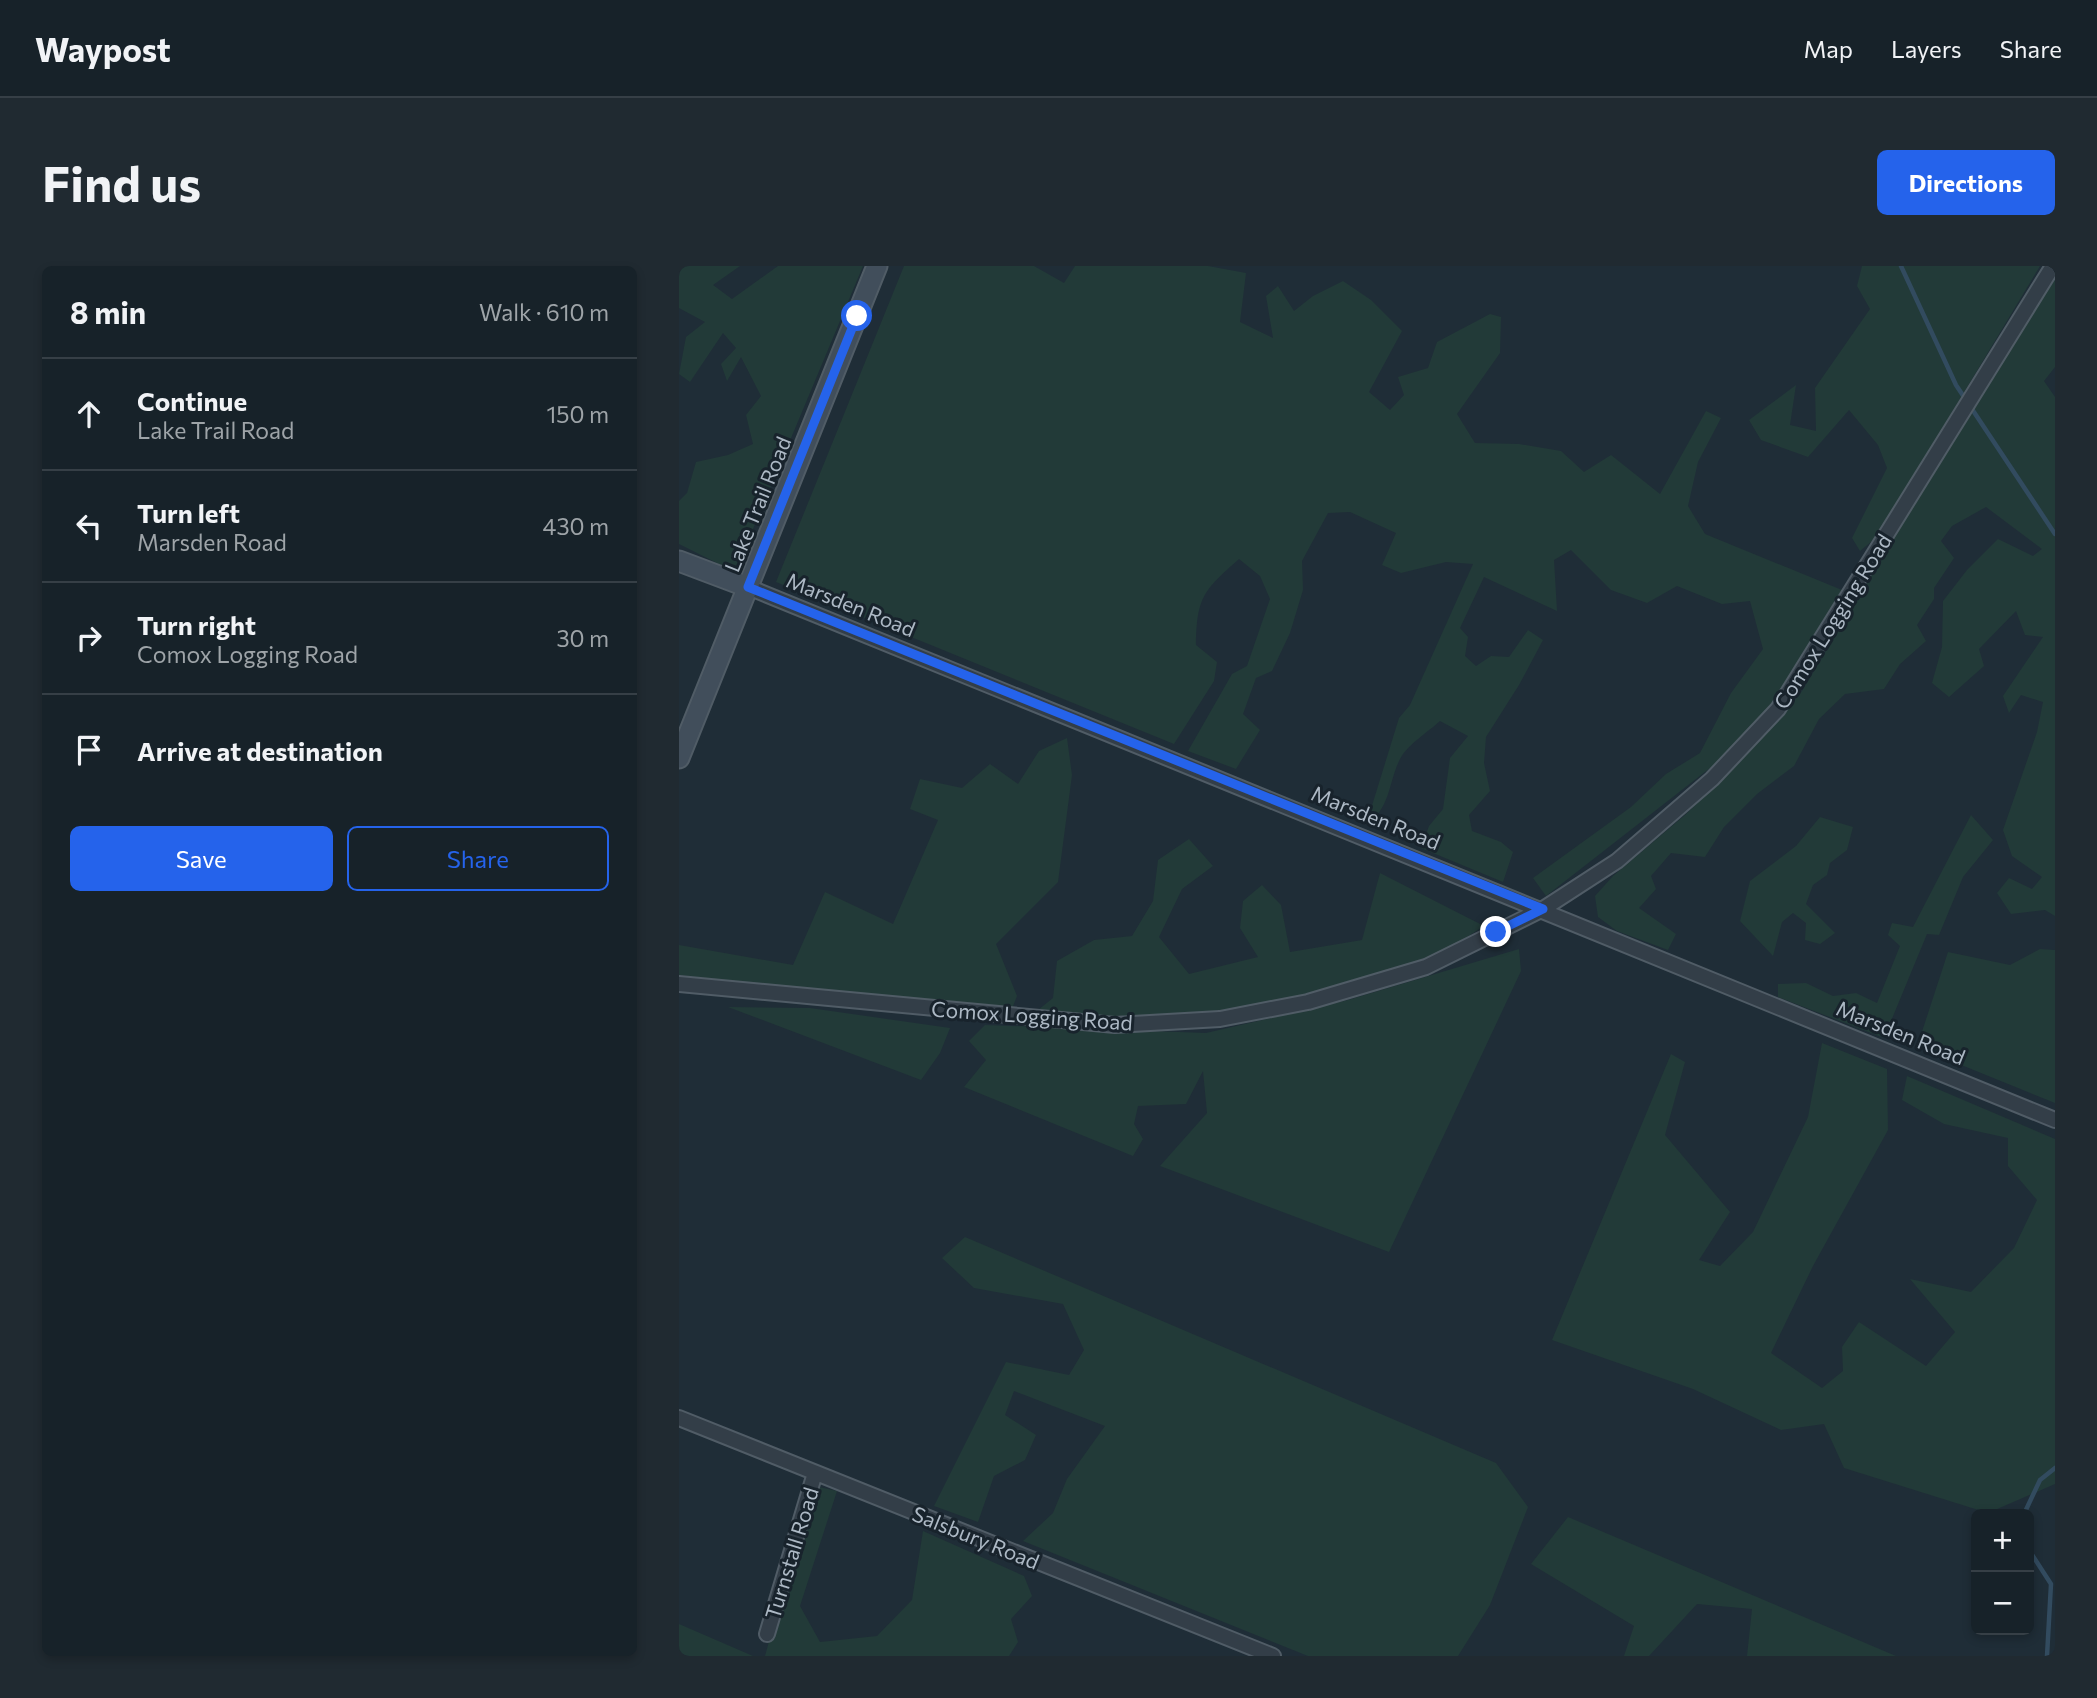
<!DOCTYPE html>
<meta charset="utf-8">
<style>
:root{--surface:#172229;--page:#202a31;--text:#f1f3f6;--muted:#9ea4a8;--line:#363f46;--accent:#2563eb}
body{margin:0;font-family:Commissioner,sans-serif;background:var(--page);color:var(--text)}
.controls{position:absolute;right:21px;bottom:21px;display:grid;overflow:hidden;border-radius:10px;box-shadow:0 4px 10px #0003}
.controls button{width:63px;height:63px;display:grid;place-items:center;padding:0;border:0;border-bottom:2px solid var(--line);background:var(--surface);color:var(--text);font:35px sans-serif}
.stop{position:absolute;width:21px;height:21px;margin:-16px;border:5px solid #2563eb;border-radius:50%;background:#fff}
.stop.end{background:#2563eb;border-color:#fff;box-shadow:0 2px 7px #0008}
.list{margin:0;padding:0;list-style:none}
h2{display:flex;justify-content:space-between;align-items:center;height:91px;margin:0;padding:0 28px;font-size:30px}
h2 small{font-size:23px;font-weight:400;color:var(--muted)}
.list li{display:grid;grid-template-columns:46px 1fr auto;gap:21px;align-items:center;box-sizing:border-box;height:112px;padding:0 28px;border-top:2px solid var(--line)}
.list b{display:block;font-size:26px;white-space:nowrap}
.list p{margin:0;font-size:23px;white-space:nowrap;color:var(--muted)}
.list em{font-size:23px;font-style:normal;color:var(--muted)}
.actions{display:flex;gap:14px;padding:21px 28px}
.actions a{flex:1;padding:16px 0;border:2px solid var(--accent);border-radius:10px;text-align:center;font-size:24px;color:var(--accent)}
.actions .main{background:var(--accent);color:#fff}
.icon{flex:none;width:38px;height:38px;fill:none;stroke:currentColor;stroke-width:2;stroke-linecap:round;stroke-linejoin:round}
.map{position:relative;flex:none;width:1376px;height:1390px;overflow:hidden;border-radius:10px}
header{display:flex;align-items:center;gap:42px;box-sizing:border-box;height:98px;padding:0 35px;background:var(--surface);border-bottom:2px solid var(--line)}
header strong{font-size:33px}
nav{display:flex;gap:38px;margin-inline-start:auto;font-size:24px}
.intro{display:flex;align-items:center;justify-content:space-between;box-sizing:border-box;height:168px;padding:0 42px}
h1{margin:0;font-size:49px}
.button{padding:18px 32px;border-radius:10px;background:var(--accent);color:#fff;font-size:24px;font-weight:700}
main{display:flex;gap:42px;padding:0 42px}
aside{flex:1;background:var(--surface);border-radius:10px;box-shadow:0 4px 10px #0003}
.map>svg:first-child{display:block}
</style>
<header>
<strong>Waypost</strong>
<nav><a>Map</a><a>Layers</a><a>Share</a></nav>
</header>
<div class="intro"><h1>Find us</h1><a class="button">Directions</a></div>
<main>
<aside>
<h2>8 min<small>Walk · 610 m</small></h2>
<ul class="list">
<li><svg class="icon" aria-label="ahead" viewBox="0 0 24 24"><path d="M12 20V5M6 11l6-6 6 6"/></svg><div><b>Continue</b><p>Lake Trail Road</p></div><em>150 m</em></li>
<li><svg class="icon" aria-label="left" viewBox="0 0 24 24"><path d="M17 20v-9H6M10 6l-5 5 5 5"/></svg><div><b>Turn left</b><p>Marsden Road</p></div><em>430 m</em></li>
<li><svg class="icon" aria-label="right" viewBox="0 0 24 24"><path d="M7 20v-9h11M14 6l5 5-5 5"/></svg><div><b>Turn right</b><p>Comox Logging Road</p></div><em>30 m</em></li>
<li><svg class="icon" aria-label="arrive" viewBox="0 0 24 24"><path d="M6 21V4h12l-3 4 3 4H6"/></svg><div><b>Arrive at destination</b></div></li>
</ul>
<div class="actions"><a class="main">Save</a><a>Share</a></div>
</aside>
<div class="map">
<svg width="1376" height="1390" viewBox="0 0 1376 1390">
<rect width="100%" height="100%" fill="#1f2d37"/>
<path fill="#223a38" d="M0 0H61L34 19 53 33 99 0H184L56 306 0 278V235L8 227 17 196 49 189 74 178 67 149 82 130 62 91 48 115 42 98 57 82 44 67 11 116 0 108 7 71 26 56 0 42Z
M225 0H355L385 17 396 0H529L567 7 561 56 594 72 587 30 599 20 615 45 634 30 664 15 692 34 723 65 690 126 711 144 725 129 719 111 749 102 758 76 811 48 822 51 821 87 778 148 796 177 840 178 882 185 905 206 932 189 981 228 1027 145 1042 152 1019 196 1009 240 1026 268 1163 324 1097 435 1040 495 867 630 854 612 952 541 987 508 1021 487 1052 427 1084 383 1071 335 1043 338 998 320 968 337 932 324 892 284 875 294 878 345 805 311 781 362 789 371 786 390 797 400 812 390 830 391 849 364 864 374 840 419 807 471 805 497 811 525 790 549 793 565 822 576 834 586 824 616 742 582 750 560 764 543 771 492 789 470 761 455C749 466 728 479 721 493 709 517 712 542 687 559L720 452 731 439 794 298 767 296 722 307 703 299 717 267 671 246 649 247 623 295 624 324 611 367 593 405 577 412 564 448 581 464 557 503 509 485 553 408 568 400 591 333 581 310 560 293C524 325 518 331 517 379L538 396 535 415 495 478 97 316Z
M1183 0H1361L1198 271 1181 285 1173 272 1208 202 1199 179 1170 144 1129 191 1082 174 1070 154 1117 119 1111 159 1137 165 1136 122 1191 43 1178 20Z
M1376 4V101L1365 115 1376 131V650L1366 644 1332 648 1318 627 1330 612 1353 623 1363 611 1333 590 1324 564 1358 466 1364 436 1342 429 1330 447 1324 430 1364 371 1346 369 1337 345 1300 383 1305 400 1270 431 1253 417 1263 381 1264 335 1288 304 1319 273 1354 290 1363 283 1307 241 1273 260 1262 275 1275 292 1255 322V333L1238 359 1247 375 1221 398 1205 423 1166 428 1140 453 1115 500 1078 528 1045 561 1026 591 992 587 972 610 977 623 960 642 997 668 989 684 938 665 919 651 916 630 934 610 1006 549 1061 496 1123 425Z
M388 472 393 509 379 616 317 678 338 730 331 748 0 709V679L114 699 146 626 214 658 259 554 231 543 241 513 283 522 311 498 339 518 360 485Z
M1292 549 1314 574 1284 611 1260 669 1248 668 1205 772 1099 731V718L1127 717 1154 730 1177 727 1198 737 1221 680 1209 669 1213 657 1234 661Z
M1141 551 1174 561 1168 584 1151 597 1148 609 1134 619 1127 638 1156 667 1141 678 1126 674 1127 657 1114 647 1103 656 1094 690 1061 655 1071 615 1117 580Z
M510 573 534 600 503 623 480 671 510 708 579 691 561 662 564 635 583 619 602 639 611 686 683 674 701 607 805 660 760 689 657 721 525 753 354 748 374 732 378 695 415 674 453 670 474 635 479 594Z
M840 683 842 705 710 986 481 900 528 847 524 805 507 838 459 840 455 858 464 873 454 890 285 821 307 794 290 775 306 759 527 767 669 734Z
M1361 683 1376 684V837L1238 781 1269 686 1331 699Z
M49 741 131 742 271 762 261 787 242 814Z
M1143 777 1208 803 1209 864 1134 1000 1092 1087 1143 1122 1164 1105 1163 1081 1180 1056 1247 1100 1276 1066 1231 1013 1292 1026 1335 982 1358 934 1329 900V872L1265 858 1223 834 1228 810 1376 873V1218L1309 1247 1165 1202 1145 1158 1102 1164 1014 1123 873 1074 992 788 1006 796 986 869 1051 946 1020 994 1041 1000 1074 966 1129 851Z
M286 971 817 1197 849 1241 811 1339 779 1390H629L344 1275 374 1247 388 1213 426 1160 335 1125 326 1149 357 1169 346 1194 315 1210 299 1256 255 1240 327 1096 390 1109 405 1084 384 1038 295 1022 263 992Z
M140 1221 158 1225 121 1340 141 1376 198 1370 233 1334 244 1265 345 1310 353 1330 332 1353 339 1376 330 1390H86L103 1328Z
M889 1251 1217 1390H1068L1073 1343 1018 1338 970 1390H945L955 1360 852 1298Z
M0 1358 74 1390H0Z"/>
<g fill="none" stroke-linecap="round" stroke-linejoin="round">
<path stroke="#324b5f" stroke-width="4.5" d="M1222 0 1277 119 1376 268
M1345 1248 1361 1214 1376 1202
M1350 1284 1372 1318 1368 1390"/>
<defs>
<path id="street" d="M69 321 1376 854
M0 718 436 759 541 753 629 736 747 701 864 643 938 595 1033 513 1099 443 1374 0
M0 1152 594 1390
M88 1368 136 1207"/>
<path id="secondary" d="M0 295 69 321
M0 492 198 0"/>
</defs>
<use href="#street" stroke="#505c66" stroke-width="18"/>
<use href="#secondary" stroke="#505c66" stroke-width="23"/>
<use href="#street" stroke="#333e48" stroke-width="14"/>
<use href="#secondary" stroke="#414e5b" stroke-width="19"/>
</g>
<g fill="none" stroke-linecap="round" stroke-linejoin="round">
<path stroke="#2563eb" stroke-width="9" d="M178 50 69 321 864 643 817 666"/>
</g>
<g text-anchor="middle" dominant-baseline="central" stroke-width="6" stroke-linejoin="round" paint-order="stroke">
<g font-size="21" fill="#adb9c5" stroke="#18232c">
<text transform="translate(78 238) rotate(-68)">Lake Trail Road</text>
<text transform="translate(172 338) rotate(22)">Marsden Road</text>
<text transform="translate(1153 355) rotate(-58)">Comox Logging Road</text>
<text transform="translate(697 551) rotate(22)">Marsden Road</text>
<text transform="translate(353 749) rotate(4)">Comox Logging Road</text>
<text transform="translate(1222 766) rotate(22)">Marsden Road</text>
<text transform="translate(297 1271) rotate(22)">Salsbury Road</text>
<text transform="translate(112 1287) rotate(-73)">Turnstall Road</text>
</g>
</g>
</svg>
<div class="controls">
<button>+</button>
<button>−</button>
</div>
<div class="stop" style="left:178px;top:50px"></div>
<div class="stop end" style="left:817px;top:666px"></div>
</div>
</main>
